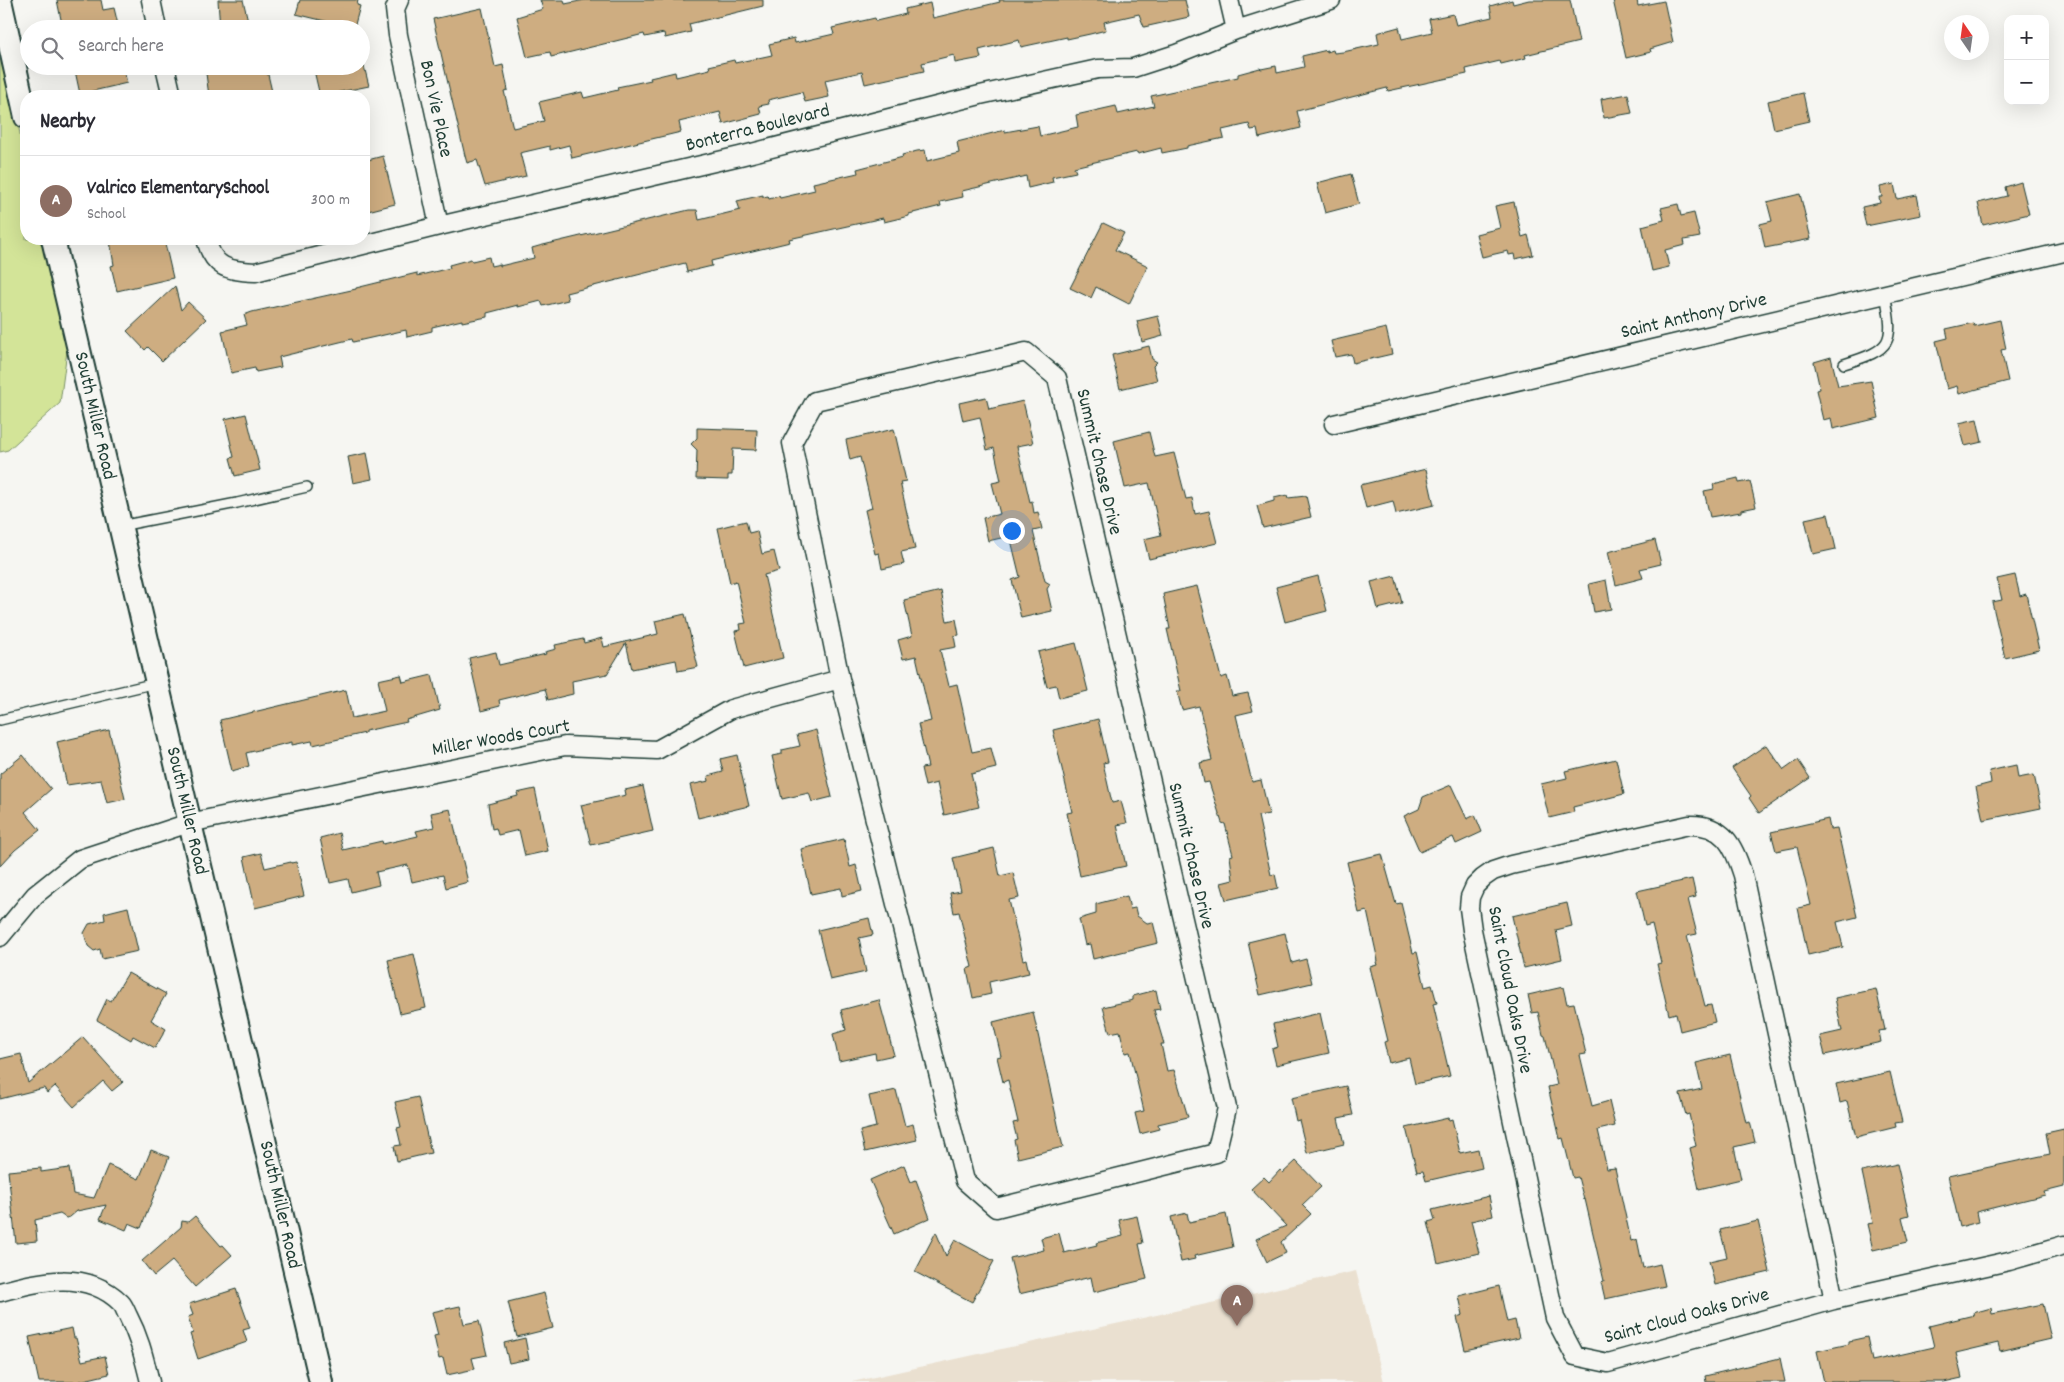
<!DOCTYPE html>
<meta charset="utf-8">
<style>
:root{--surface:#fff;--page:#f2f2f3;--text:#2b2b33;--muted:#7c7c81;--line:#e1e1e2;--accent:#111827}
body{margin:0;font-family:Dekko,sans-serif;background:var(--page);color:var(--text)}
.controls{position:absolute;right:15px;top:15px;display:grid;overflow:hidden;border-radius:10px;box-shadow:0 5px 20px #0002}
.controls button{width:45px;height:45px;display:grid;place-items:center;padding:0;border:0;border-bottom:1px solid var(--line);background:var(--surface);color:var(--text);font:25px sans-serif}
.compass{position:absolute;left:1944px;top:15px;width:45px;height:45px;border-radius:50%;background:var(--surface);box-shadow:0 5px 20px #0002;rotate:347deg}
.you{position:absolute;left:1011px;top:530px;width:18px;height:18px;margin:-12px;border:4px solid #fff;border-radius:50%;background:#1a73e8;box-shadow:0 0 0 8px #1a73e833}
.badge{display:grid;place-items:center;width:32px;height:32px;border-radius:50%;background:var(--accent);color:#fff;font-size:16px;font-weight:700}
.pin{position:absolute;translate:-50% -41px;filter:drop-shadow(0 1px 2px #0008)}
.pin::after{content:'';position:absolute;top:26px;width:18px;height:15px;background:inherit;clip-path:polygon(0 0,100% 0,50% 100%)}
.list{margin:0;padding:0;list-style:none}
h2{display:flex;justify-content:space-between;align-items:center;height:65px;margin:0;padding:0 20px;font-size:21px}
h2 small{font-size:16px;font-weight:400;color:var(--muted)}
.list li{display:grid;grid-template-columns:32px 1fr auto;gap:15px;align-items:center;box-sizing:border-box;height:90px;padding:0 20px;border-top:1px solid var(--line)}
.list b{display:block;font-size:19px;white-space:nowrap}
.list p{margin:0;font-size:16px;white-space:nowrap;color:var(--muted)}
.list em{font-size:16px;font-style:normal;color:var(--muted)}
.icon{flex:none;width:28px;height:28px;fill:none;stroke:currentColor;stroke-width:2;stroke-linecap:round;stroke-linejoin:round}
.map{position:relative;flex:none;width:2064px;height:1382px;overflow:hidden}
.search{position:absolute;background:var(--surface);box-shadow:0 5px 20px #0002;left:20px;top:20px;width:350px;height:55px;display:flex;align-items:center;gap:12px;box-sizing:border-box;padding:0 18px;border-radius:28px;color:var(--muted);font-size:19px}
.panel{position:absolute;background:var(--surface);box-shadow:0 5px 20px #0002;left:20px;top:90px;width:350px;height:155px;border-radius:20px}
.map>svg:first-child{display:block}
</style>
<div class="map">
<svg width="2064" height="1382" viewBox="0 0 2064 1382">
<rect width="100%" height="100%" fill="#f6f6f2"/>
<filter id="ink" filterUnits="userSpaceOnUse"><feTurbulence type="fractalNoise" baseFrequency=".02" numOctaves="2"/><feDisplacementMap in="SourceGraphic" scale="10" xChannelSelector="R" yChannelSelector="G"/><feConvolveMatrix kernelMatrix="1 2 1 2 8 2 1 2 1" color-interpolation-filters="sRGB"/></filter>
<g filter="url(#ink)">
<path fill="#eae0d0" d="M1356 1271 1384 1382H852Z"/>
<path fill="#d3e498" stroke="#799066" d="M0 42 26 161V239H44L68 343 60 403 8 450 0 452Z"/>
<path fill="#cead81" stroke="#1f3d34" d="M57 0H101L103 10 114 8 119 29H63Z
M218 0H243L250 29H220Z
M300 0H358L357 5 360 6 354 28 296 14Z
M540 0H564L565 4 585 0H763V6L689 24 691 32 665 38 664 33 645 37 644 34 551 57 550 52 527 57 517 17 543 9Z
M999 0H1185L1189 17 1144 27 1139 14 1104 22 1106 30 1090 34 1067 39V37L1021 47 1019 40 979 50 981 58 955 63 954 55 922 63 924 71 865 84 862 72 825 80 829 97 805 102 802 92 768 100 769 104 759 106 761 114 723 124 720 112 679 122 681 132 572 158 569 145 550 150V146L520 153 526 176 485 186 477 160 467 163 465 156 433 19 482 8 495 67 503 65 508 90 504 91 513 128 544 121 539 102 582 92 584 98 618 90 617 87 651 80 650 78 675 72 676 77 710 69 709 66 734 60 735 63 772 55 769 44 794 38 795 43 834 34 832 28 875 18 876 21 906 14 905 9 930 3 933 18 1000 2Z
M1512 0 1513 4 1529 0H1570L1579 42 1525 55 1526 58 1501 64 1500 61 1466 69 1467 74 1388 91 1387 88 1297 111 1301 128 1259 138 1257 129 1251 130 1249 124 1222 130 1224 138 1187 146V148L1162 153 1161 148 1138 154 1137 152 1074 167 1076 172 1052 177 1053 182 1028 188 1026 176 962 191 963 197 940 202 941 206 909 214V216L884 222 883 218 789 239 790 242 711 261 712 266 687 272 685 263 566 293 568 300 543 306 541 301 518 307V305L487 313V317L462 322V320L432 327V331L407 337 406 330 353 342 352 339 279 357 281 367 256 372 255 368 231 373 222 331 247 325 244 315 252 312 356 289V288L417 273V276L450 268 449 265 471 259 472 261 489 257 491 266 500 264V266L534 258 532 248 539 246 689 210H697L699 220 740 210 737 201 763 195V197L768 196 769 199 779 196 780 198 815 190 813 183 858 173 857 169 903 157 902 155 917 151 925 150 927 161 959 153 957 142 1005 130V132L1038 126 1040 136 1078 127 1076 115 1116 106 1118 114 1154 106 1151 96 1238 77V74L1260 68 1261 69 1276 66 1277 73 1304 67 1302 56 1327 50V52L1333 50 1334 53 1343 52 1379 44 1377 33 1399 27 1402 39 1432 32 1429 19 1453 14 1456 25 1492 17 1490 6Z
M1613 0H1637L1638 6 1664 1 1673 42 1650 49 1651 52 1626 58Z
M74 66H123L127 83 80 94Z
M205 66H266L273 96H209Z
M313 66H364L369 86 320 96Z
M1803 93 1809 121 1774 129 1768 101Z
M1628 94 1632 113 1604 118 1601 99Z
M383 156 395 204 364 212V161Z
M1351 174 1359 204 1325 213 1317 183Z
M2021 182 2029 214 1983 225 1978 203 2007 196 2005 187Z
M1894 184 1897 199 1917 195 1921 215 1866 226 1862 207 1880 203 1879 197H1882L1880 187Z
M1800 194 1811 239 1765 248 1760 224 1772 221 1767 202Z
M1514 202 1522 237 1528 235 1533 255 1515 259 1514 254 1509 255 1508 251 1482 257 1476 234 1500 228 1495 206Z
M1678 204 1681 216 1694 213 1700 237 1684 240 1685 245 1665 250 1669 267 1652 271 1642 226 1664 220 1661 208Z
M1103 223 1124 233 1115 250 1148 266 1129 304 1096 287 1091 298 1070 288Z
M122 239H164L173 278 117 291 111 266 114 265 110 241Z
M175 286 181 310 188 302 206 319 162 361 148 347 145 350 127 331Z
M1158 316 1163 336 1142 342 1137 321Z
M2000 320 2006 349 2001 350 2008 381 1959 394 1957 386 1947 389 1936 341 1948 338 1946 329 1973 323 1974 326Z
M1386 328 1392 354 1353 363 1351 354 1335 357 1331 341Z
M1149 346 1152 359 1157 362 1153 366 1157 380 1120 389 1112 355Z
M1831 357 1838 386 1871 381 1879 418 1833 429 1831 418 1823 420 1816 390 1820 389 1814 362Z
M986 397 989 409 1023 401 1033 443 1017 446 1030 502 1032 501 1034 513 1038 512 1042 529 1033 531 1045 581 1050 584 1047 589 1052 611 1021 618 1012 580 1020 577 1010 536 988 541 983 518 1000 514 992 483 1001 481 994 448 987 450 980 417 963 421 959 403Z
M246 414 260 470 235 476 230 458 234 457 225 419Z
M1977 419 1982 442 1965 446 1959 423Z
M697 428 757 430 756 450 733 449 732 475H728V480L696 479 697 450 691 444 697 438Z
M894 429 906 481 900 482 915 549 901 552 904 564 882 569 879 553 875 554 865 510 872 508 860 457 850 460 846 440Z
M1149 432 1155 457 1174 453 1186 499 1192 498 1195 514 1209 511 1217 543 1149 559 1144 539 1161 535 1149 483 1125 488 1114 441Z
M367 453 372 479 353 483 348 457Z
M1426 469 1434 505 1396 514 1393 501 1366 508 1360 485Z
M1738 478 1739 483 1750 481 1756 507 1741 510V512L1710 517 1704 491 1714 489 1713 484Z
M1287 495 1288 498 1306 496 1311 517 1263 528 1257 506 1274 501V498Z
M1828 514 1836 549 1813 554 1805 519Z
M746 521 749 533 757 531 762 554 774 551 779 571 764 575 783 658 744 668 735 631 741 630 740 624 746 623 736 581 730 583 718 528Z
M1655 540 1661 564 1640 569 1643 578 1616 585 1608 552Z
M2015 575 2020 596 2026 594 2039 650 2005 658 1992 602 2002 600 1997 579Z
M1318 576 1327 611 1285 622 1276 587Z
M1395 576 1402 603 1378 609 1371 582Z
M1606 580 1611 609 1594 612 1589 584Z
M1197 586 1221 678 1227 676 1232 696 1248 693 1253 711 1236 715 1252 782 1261 780 1269 814 1258 816 1271 875 1275 874 1278 888 1226 900 1221 883 1233 880 1230 856 1233 855 1225 824 1222 823 1209 782 1204 783 1200 763 1212 760 1199 706 1182 710 1177 691H1181L1167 629H1170L1163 594Z
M941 591 947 621 956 619 959 635 954 636 956 647 940 650 949 686 957 684 972 752 991 748 996 768 971 774 979 807 944 815 937 783 925 786 921 768 928 767 918 724 931 721 916 656 903 659 898 640 912 636 904 600Z
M685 614 698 667 678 671 676 660 632 669 626 643 607 674 572 681 573 694 548 700 545 689 499 700 500 706 481 711 469 658 496 652 499 665 546 654 545 652 556 649 555 645 583 639 584 643 602 638 604 647 658 634 655 621Z
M1076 643 1088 691 1059 698 1056 685 1047 687 1038 652Z
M401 675 403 682 432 675 440 710 406 720 407 722 365 731V733L313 745 312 741 292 745V742L246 753 249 766 232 771 220 720 346 690 352 718 385 711 378 680Z
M1098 719 1108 762 1103 763 1112 803 1121 801 1127 823 1117 825 1126 866 1080 876 1067 813 1072 812 1053 730Z
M109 730 125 799 107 803 101 780 67 785 57 742Z
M816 730 832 797 812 802 809 793 782 799 772 756 782 754V750L800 746 797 735Z
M1766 745 1784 770 1798 760 1810 778 1759 813 1749 798 1751 796 1732 768Z
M23 755 51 789 25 812 40 830 15 850 0 866V774Z
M737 755 749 806 698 818 690 785 709 781 708 776 723 772 720 759Z
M1616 759 1624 794 1573 807 1574 812 1549 818 1541 784 1567 778 1565 771Z
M2016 765 2018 778 2034 775 2041 808 1983 820 1976 787 1991 783 1989 771Z
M1451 785 1467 819 1475 815 1482 832 1456 844 1453 837 1420 852 1404 816 1419 809 1423 797Z
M643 786 653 831 591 845 581 805 626 795 625 790Z
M535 789 548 851 525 856 519 830 498 835 496 828 492 829 488 804 518 796 517 793Z
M450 809 468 882 446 888 443 875 412 882 408 865 376 872 379 885 351 892 348 879 330 883 320 838 339 833 343 850 382 841 383 844 418 836 416 831 434 827 431 813Z
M1828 819 1830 829 1837 828 1857 917 1837 922 1843 947 1808 955 1798 908 1811 905 1797 847 1776 851 1771 832Z
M844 839 850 867 856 865 862 891 842 896 841 888 811 894 801 849Z
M994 848 1000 876 1013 873 1019 898 1009 900 1023 960 1026 959 1029 973 989 982 991 994 973 998 967 969 972 967 959 912 954 913 950 893 961 891 953 858Z
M261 853 265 868 291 862V863L296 862 304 896 255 908 244 857Z
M1382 854 1396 904 1401 903 1413 953 1417 952 1425 987 1432 985 1437 1003 1433 1004 1450 1076 1415 1084 1409 1058 1389 1063 1384 1042 1388 1041 1370 967 1377 965 1376 962 1378 961 1367 911 1359 913 1347 862Z
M1692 879 1696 897 1688 899 1697 934 1687 936 1705 1006 1711 1005 1715 1022 1680 1031 1676 1013 1669 1015 1657 964 1661 963 1652 924 1645 926 1637 891Z
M1127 896 1130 909 1135 908 1137 916 1147 923 1153 922 1158 943 1093 959 1090 944 1085 945 1079 919 1096 914V904Z
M1567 903 1572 926 1556 930 1562 959 1524 968 1512 916Z
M128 907 138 951 102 959 100 949 94 951 88 946 84 933 89 924 105 920 104 913Z
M869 918 873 935 859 938 866 972 830 980 818 930Z
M1285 933 1292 963 1306 959 1312 983 1260 995 1248 942Z
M414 954 426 1008 400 1014 388 960Z
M128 973 166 994 151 1020 166 1029 155 1048 133 1036 131 1040 97 1020 107 999 111 1001Z
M1563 987 1567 1004 1574 1003 1586 1054 1580 1055 1592 1106 1609 1101 1615 1126 1598 1130 1607 1169 1615 1168 1631 1241 1637 1239 1643 1268 1660 1264 1665 1286 1605 1299 1601 1282 1604 1281 1585 1199 1584 1200 1578 1177 1573 1178 1563 1138 1560 1139 1548 1087 1557 1085 1545 1036 1543 1035 1538 1012 1532 1013 1528 995Z
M1876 989 1885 1030 1879 1031 1881 1042 1825 1055 1820 1036 1842 1031 1835 998Z
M1156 990 1160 1009 1154 1010 1164 1044H1161L1167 1071 1174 1070 1188 1117 1158 1124 1159 1129 1140 1134 1135 1113 1144 1111 1130 1052 1125 1053 1120 1031 1110 1033 1103 1007 1133 1000V996Z
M879 1000 894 1055 876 1059 875 1053 839 1061 833 1034 846 1030 841 1010Z
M1033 1012 1063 1147 1018 1158 1014 1140 1017 1139 1013 1123 1018 1122 1008 1080 1003 1082 997 1057 1001 1056 993 1022Z
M1320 1013 1329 1053 1276 1065 1272 1049 1278 1047 1273 1024Z
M83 1037 123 1082 112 1091 103 1081 74 1107 55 1086 47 1093 44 1088 0 1099V1059L21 1054 28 1083Z
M1730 1055 1746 1123 1750 1122 1755 1142 1734 1147 1741 1179 1699 1189 1690 1148 1696 1146 1689 1114 1686 1115 1680 1094 1702 1089 1696 1063Z
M1890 1072 1902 1122 1895 1123 1896 1127 1856 1137 1847 1101 1840 1103 1836 1084Z
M1346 1086 1353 1115 1338 1118 1344 1144 1307 1153 1299 1120 1296 1121 1291 1098Z
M896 1090 905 1126 913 1124 917 1140 865 1152 860 1131 876 1127 869 1096Z
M418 1097 431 1153 397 1161 394 1146 401 1145 397 1128 401 1127 395 1102Z
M1448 1118 1449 1120 1452 1119 1460 1153 1478 1149 1482 1168 1426 1181 1423 1171 1417 1172 1406 1128Z
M2064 1129V1187L2044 1192 2045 1195 1976 1212 1978 1222 1960 1227 1948 1176 2050 1154 2046 1133Z
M151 1150 169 1157 141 1228 129 1223 126 1230 100 1219 106 1205 77 1211 70 1217 66 1218 60 1214 35 1220 37 1241 16 1243 8 1171 41 1168V1172L69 1168 73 1194 94 1198 108 1165 139 1179Z
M1296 1161 1321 1187 1302 1205 1311 1214 1281 1242 1286 1253 1267 1262 1256 1239 1286 1226 1251 1189 1264 1177 1269 1182 1280 1170 1283 1173Z
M1897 1164 1909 1215 1902 1217 1908 1242 1873 1250 1867 1224 1873 1223 1862 1172Z
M904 1165 911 1182 916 1180 930 1218 894 1234 870 1180Z
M1489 1196 1493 1216 1471 1221 1479 1253 1438 1263 1428 1222 1435 1220 1432 1210Z
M1187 1213 1189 1222 1226 1214 1233 1247 1194 1256 1195 1259 1181 1262 1171 1217Z
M195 1216 221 1246 223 1245 232 1255 195 1287 172 1261 154 1276 142 1261 181 1227 182 1221 188 1222Z
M1137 1216 1143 1243 1139 1244 1147 1279 1094 1292 1091 1277 1019 1294 1010 1258 1044 1250 1041 1238 1059 1233 1064 1253 1097 1245 1096 1243 1123 1236 1119 1220Z
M1758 1221 1770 1272 1715 1285 1709 1261 1727 1257 1720 1230Z
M936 1232 946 1256 955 1240 994 1261 972 1302 915 1272Z
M1499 1286 1507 1322 1515 1320 1519 1338 1465 1350 1457 1317 1463 1315 1459 1296Z
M236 1289 250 1328 243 1330 247 1342 198 1359 190 1334 193 1333 188 1317 193 1315 189 1304Z
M544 1293 553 1328 517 1337 508 1302Z
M2043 1304 2051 1339 2000 1351 1998 1343 1956 1353 1962 1378 1944 1382H1824L1817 1351 1849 1344V1341L1867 1337 1872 1361 1934 1347 1929 1326 1974 1315 1973 1313 1991 1308 1992 1314Z
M460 1306 464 1324 479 1321 487 1355 472 1358 475 1369 447 1375 443 1358 439 1359 434 1336 438 1335 432 1312Z
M72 1328 74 1338H76L82 1361 105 1356 109 1374 76 1382H39L29 1337Z
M525 1338 529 1359 509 1363 504 1343Z
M1780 1358 1785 1382H1706L1705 1376Z"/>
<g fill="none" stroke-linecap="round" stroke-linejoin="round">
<defs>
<path id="service" d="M1844 364C1892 349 1895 344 1885 294
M120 526 237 503 307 487
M0 720 156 683"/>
<path id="minor" d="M151 0 157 29
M399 0 395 9 398 35 439 226
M1229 0 1236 30
M165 66 172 96
M206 239C213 267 227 271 255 272L439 226 740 156 980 95 1098 69 1133 68 1176 54 1236 30 1331 0
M1026 352 1057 378 1227 1108 1216 1153 996 1208 965 1181 840 679 792 443 815 401Z
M1334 424 2064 252
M1689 825C1724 824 1734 846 1743 875L1834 1300 1608 1363 1575 1356 1555 1318 1472 930 1469 908 1470 897 1475 886 1483 878 1493 871 1511 865Z
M0 937 35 895 80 859 189 823 565 746 657 750 731 709 840 679
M0 1292C41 1281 86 1269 121 1303 124 1306 126 1312 128 1316 140 1339 144 1358 150 1382
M1834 1300 2009 1261 2064 1245"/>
<path id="tertiary" d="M0 0 26 117
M53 239 321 1382"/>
</defs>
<use href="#service" stroke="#1f3d34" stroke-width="12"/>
<use href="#minor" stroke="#1f3d34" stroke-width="21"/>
<use href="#tertiary" stroke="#1f3d34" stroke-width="26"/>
<use href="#service" stroke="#f6f6f2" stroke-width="9"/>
<use href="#minor" stroke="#f6f6f2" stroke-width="18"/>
<use href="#tertiary" stroke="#f6f6f2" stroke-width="22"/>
</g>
</g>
<g text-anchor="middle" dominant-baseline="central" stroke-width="4" stroke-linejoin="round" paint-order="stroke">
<g font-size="20" fill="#1f3d34" stroke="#f6f6f2">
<text transform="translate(435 109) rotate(78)">Bon Vie Place</text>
<text transform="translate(758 129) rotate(-14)">Bonterra Boulevard</text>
<text transform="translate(1694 317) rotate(-13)">Saint Anthony Drive</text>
<text transform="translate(94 416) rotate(77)">South Miller Road</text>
<text transform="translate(1098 462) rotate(77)">Summit Chase Drive</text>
<text transform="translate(501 739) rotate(-10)">Miller Woods Court</text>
<text transform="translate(186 811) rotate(77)">South Miller Road</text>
<text transform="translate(1190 856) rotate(77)">Summit Chase Drive</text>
<text transform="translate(1509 990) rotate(79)">Saint Cloud Oaks Drive</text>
<text transform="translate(279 1205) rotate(77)">South Miller Road</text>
<text transform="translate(1687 1317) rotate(-15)">Saint Cloud Oaks Drive</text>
</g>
</g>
</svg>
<div class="controls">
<button>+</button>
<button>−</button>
</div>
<svg class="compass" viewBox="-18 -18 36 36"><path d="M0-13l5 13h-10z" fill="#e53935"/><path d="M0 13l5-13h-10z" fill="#7c7c81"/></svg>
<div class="you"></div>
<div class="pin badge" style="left:1237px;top:1326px;background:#8d6e63">A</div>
<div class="search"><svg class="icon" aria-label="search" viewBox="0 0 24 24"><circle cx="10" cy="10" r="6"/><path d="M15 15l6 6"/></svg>Search here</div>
<section class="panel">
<h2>Nearby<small></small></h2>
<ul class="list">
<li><span class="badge" style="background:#8d6e63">A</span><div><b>Valrico ElementarySchool</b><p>School</p></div><em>300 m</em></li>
</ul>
</section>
</div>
